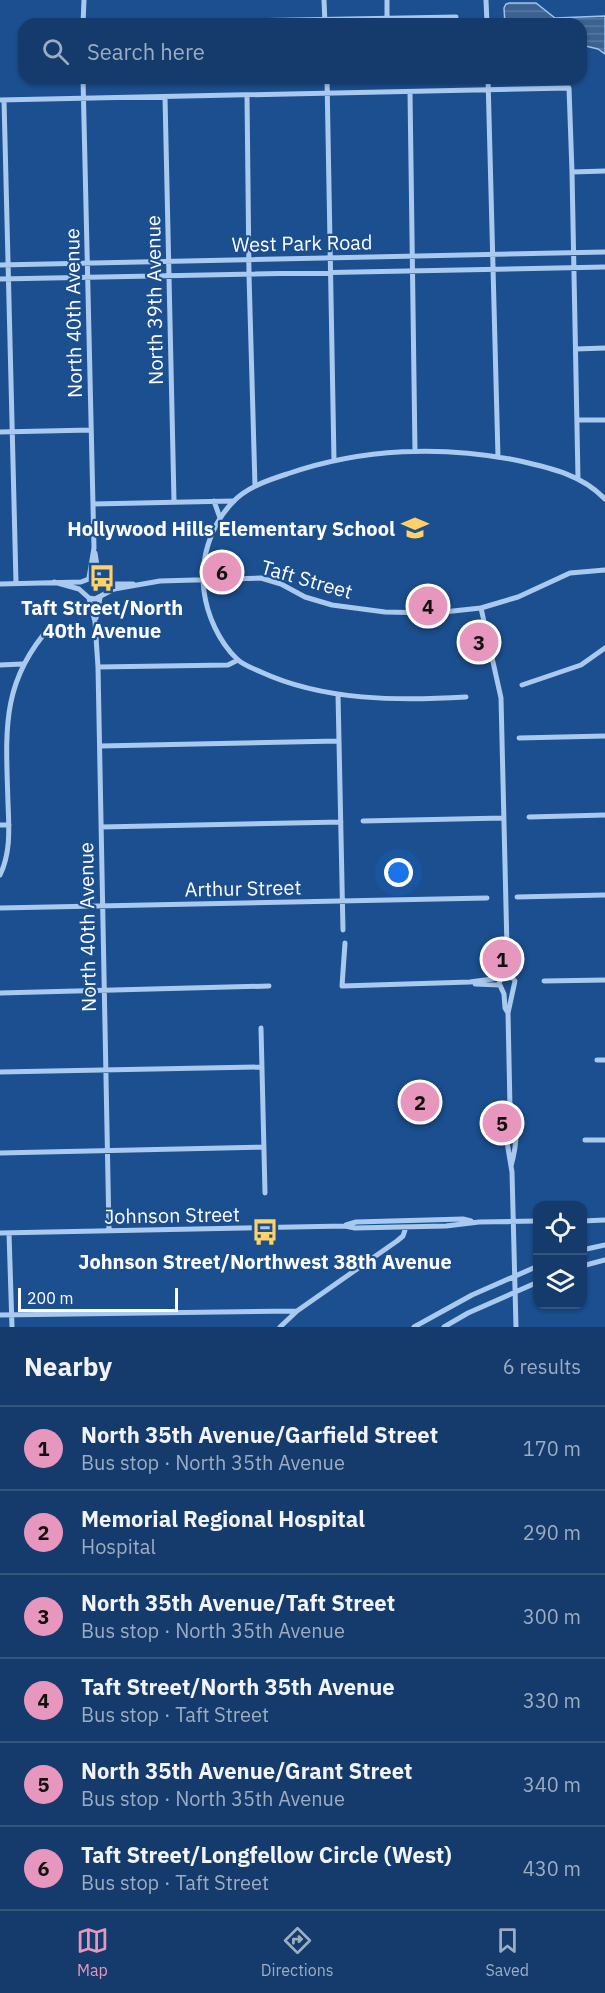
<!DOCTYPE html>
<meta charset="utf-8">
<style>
:root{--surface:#143b6b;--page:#1d4271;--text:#f1f3f6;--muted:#9dadc1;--line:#33557e;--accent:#e797bd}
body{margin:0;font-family:"IBM Plex Sans",sans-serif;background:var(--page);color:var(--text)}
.controls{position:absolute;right:18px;bottom:18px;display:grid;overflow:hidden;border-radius:12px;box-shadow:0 2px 4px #0004}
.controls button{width:54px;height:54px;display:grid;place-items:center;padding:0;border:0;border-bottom:2px solid var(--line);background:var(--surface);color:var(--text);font:30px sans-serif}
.scale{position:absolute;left:18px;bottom:15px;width:160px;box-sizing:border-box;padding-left:6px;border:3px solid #fff;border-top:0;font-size:16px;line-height:21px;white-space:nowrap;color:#fff;-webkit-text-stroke:4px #1b4f8f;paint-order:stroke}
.you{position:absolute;left:399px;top:873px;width:21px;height:21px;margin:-15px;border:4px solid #fff;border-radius:50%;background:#1a73e8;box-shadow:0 0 0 9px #1a73e833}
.badge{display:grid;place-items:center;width:39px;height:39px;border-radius:50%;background:var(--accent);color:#111;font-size:20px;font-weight:700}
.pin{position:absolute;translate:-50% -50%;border:3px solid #fff;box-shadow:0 2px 6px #0006}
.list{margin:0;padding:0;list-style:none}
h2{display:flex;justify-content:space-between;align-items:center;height:78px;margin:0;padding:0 24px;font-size:26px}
h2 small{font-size:20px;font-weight:400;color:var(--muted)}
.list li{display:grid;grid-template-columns:39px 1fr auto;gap:18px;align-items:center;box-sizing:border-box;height:84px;padding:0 24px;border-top:2px solid var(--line)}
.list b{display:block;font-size:22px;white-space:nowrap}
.list p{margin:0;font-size:20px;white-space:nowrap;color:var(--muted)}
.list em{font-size:20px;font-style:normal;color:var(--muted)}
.icon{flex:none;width:33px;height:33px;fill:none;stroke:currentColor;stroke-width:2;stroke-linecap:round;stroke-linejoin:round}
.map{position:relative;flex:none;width:605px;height:1327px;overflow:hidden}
.search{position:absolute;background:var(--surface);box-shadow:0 2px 4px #0004;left:18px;right:18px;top:18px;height:66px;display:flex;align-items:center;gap:15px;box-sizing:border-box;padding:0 21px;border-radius:18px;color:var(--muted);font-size:22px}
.sheet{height:582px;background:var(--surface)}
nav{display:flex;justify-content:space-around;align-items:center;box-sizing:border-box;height:84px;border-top:2px solid var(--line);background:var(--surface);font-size:16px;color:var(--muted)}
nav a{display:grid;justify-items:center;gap:3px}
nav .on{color:var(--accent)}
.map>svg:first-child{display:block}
</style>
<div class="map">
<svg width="605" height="1327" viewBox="0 0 605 1327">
<defs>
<pattern id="water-rules" width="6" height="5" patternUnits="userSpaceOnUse" patternTransform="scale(1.5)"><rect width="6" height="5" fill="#3c6290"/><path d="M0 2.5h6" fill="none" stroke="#597aa1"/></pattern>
</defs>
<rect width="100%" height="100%" fill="#1b4f8f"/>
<path fill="url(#water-rules)" stroke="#9cc4f0" stroke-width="1.5" d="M509 3H536L555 18 605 16V54L598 49 581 45V24H505L504 8 506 4Z"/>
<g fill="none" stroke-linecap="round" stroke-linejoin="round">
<path stroke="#a9c9ee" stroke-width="5" d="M324 0 325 24
M387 0V18
M486 0 487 24
M246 21 456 17
M83 24 84 0
M83 78 94 548 89 578
M327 78 334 461
M488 78 498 457
M410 92 415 451
M247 95 249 275 255 486
M165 97 174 501
M0 100 569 88 572 172 578 478
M4 100 16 583
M572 172 605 171
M0 265 605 252
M0 279 605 267
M576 349 605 348
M578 420H605
M0 432 91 430
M214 501 220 518
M93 504 233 501
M95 553 99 578
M54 582 79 589 89 598 95 599 114 589 160 581 261 578 281 584 305 597 332 605 385 612 434 613 481 608 518 597 570 573 605 570
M0 584 81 582 94 577 109 584H133
M89 598 95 622 98 667 109 1231
M481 608 501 698 507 948 503 975 499 983 504 994 505 1008 508 1013
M96 618 100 598
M0 665 22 664
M98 667 228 665 238 660
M522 685 581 665 605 648
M338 694 343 930
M466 697C399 701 324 701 261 672 254 669 243 665 237 659 219 642 207 615 204 591 200 560 210 526 232 503 245 488 268 480 287 474 362 448 443 445 520 461 551 468 582 475 605 499
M519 738 605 736
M100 746 338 741
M529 817 605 815
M363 821 503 818
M0 825H9
M101 827 341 822
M0 875C11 852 9 828 8 803 6 733 0 683 50 627
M517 897 605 895
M0 908 487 898
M345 943 342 986 470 982 500 978
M507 950 510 975 515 981 508 1013 510 1107 505 1130 512 1172 516 1327
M544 981 605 980
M475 984 500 985
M0 993 269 986
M261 1028 265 1193
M597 1060H605
M0 1072 262 1067
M511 1108C519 1125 516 1148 511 1166
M585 1140H605
M0 1153 263 1147
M582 1221 605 1220
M346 1225 356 1222 463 1219 471 1221
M0 1233 345 1226 355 1228 446 1226 479 1222 538 1221
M9 1233 12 1327
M582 1250 605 1245
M582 1266 605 1260
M0 1315 297 1311
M280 1327 297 1311 397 1241 403 1236 406 1227
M414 1327 472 1295 538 1266
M444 1327 468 1313 538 1282"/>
</g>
<defs>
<symbol id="school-bare" viewBox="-9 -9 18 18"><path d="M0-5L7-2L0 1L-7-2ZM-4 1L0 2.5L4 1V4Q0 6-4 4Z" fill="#ffd166" stroke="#1b4f8f" stroke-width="2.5" paint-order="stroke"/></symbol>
<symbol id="bus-bare" viewBox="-9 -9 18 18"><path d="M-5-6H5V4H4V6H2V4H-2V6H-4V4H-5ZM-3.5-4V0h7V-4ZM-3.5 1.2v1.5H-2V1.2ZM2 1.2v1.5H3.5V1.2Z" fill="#ffd166" stroke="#1b4f8f" stroke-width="2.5" paint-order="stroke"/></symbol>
</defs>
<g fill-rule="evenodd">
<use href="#school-bare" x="396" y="509" width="38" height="38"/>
<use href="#bus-bare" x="83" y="559" width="38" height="38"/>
<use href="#bus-bare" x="246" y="1213" width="38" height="38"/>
</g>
<g text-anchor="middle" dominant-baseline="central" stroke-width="4.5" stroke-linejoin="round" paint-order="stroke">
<g font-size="20" fill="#fff" stroke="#1b4f8f">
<text transform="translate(302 243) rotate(-1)">West Park Road</text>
<text transform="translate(154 300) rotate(-91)">North 39th Avenue</text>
<text transform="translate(73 313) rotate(-91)">North 40th Avenue</text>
<text transform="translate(307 579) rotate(16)">Taft Street</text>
<text transform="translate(243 888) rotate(-1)">Arthur Street</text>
<text transform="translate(87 927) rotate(-91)">North 40th Avenue</text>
<text transform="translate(172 1215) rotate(-1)">Johnson Street</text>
</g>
<g font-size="20" font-weight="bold" fill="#fff" stroke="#1b4f8f">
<text x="395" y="528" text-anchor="end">Hollywood Hills Elementary School</text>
<text x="102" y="607">Taft Street/North<tspan x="102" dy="23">40th Avenue</tspan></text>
<text x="265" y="1261">Johnson Street/Northwest 38th Avenue</text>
</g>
</g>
</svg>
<div class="controls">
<button><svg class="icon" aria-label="locate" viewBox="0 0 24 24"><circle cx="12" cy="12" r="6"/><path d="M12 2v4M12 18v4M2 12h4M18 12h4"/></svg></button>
<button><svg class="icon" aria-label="layers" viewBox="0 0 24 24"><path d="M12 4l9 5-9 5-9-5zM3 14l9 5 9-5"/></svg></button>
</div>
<div class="scale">200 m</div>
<div class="you"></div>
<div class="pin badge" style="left:502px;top:959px">1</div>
<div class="pin badge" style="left:420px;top:1102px">2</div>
<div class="pin badge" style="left:479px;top:642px">3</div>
<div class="pin badge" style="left:428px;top:606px">4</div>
<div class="pin badge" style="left:502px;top:1123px">5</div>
<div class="pin badge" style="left:222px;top:572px">6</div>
<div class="search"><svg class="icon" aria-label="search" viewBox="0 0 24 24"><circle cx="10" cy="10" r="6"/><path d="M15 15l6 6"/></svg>Search here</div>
</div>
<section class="sheet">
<h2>Nearby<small>6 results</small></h2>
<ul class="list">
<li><span class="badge">1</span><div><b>North 35th Avenue/Garfield Street</b><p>Bus stop · North 35th Avenue</p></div><em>170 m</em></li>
<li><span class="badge">2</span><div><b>Memorial Regional Hospital</b><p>Hospital</p></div><em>290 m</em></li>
<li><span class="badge">3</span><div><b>North 35th Avenue/Taft Street</b><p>Bus stop · North 35th Avenue</p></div><em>300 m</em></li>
<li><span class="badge">4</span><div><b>Taft Street/North 35th Avenue</b><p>Bus stop · Taft Street</p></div><em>330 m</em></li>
<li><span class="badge">5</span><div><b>North 35th Avenue/Grant Street</b><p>Bus stop · North 35th Avenue</p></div><em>340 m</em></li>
<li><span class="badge">6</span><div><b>Taft Street/Longfellow Circle (West)</b><p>Bus stop · Taft Street</p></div><em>430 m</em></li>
</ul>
</section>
<nav>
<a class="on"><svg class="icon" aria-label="map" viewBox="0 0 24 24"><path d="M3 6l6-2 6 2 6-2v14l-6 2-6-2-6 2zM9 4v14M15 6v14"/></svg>Map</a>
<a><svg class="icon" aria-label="directions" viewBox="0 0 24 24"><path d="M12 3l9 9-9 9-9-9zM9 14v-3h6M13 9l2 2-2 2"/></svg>Directions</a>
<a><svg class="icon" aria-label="saved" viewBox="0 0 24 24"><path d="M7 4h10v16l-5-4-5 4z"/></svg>Saved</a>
</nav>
